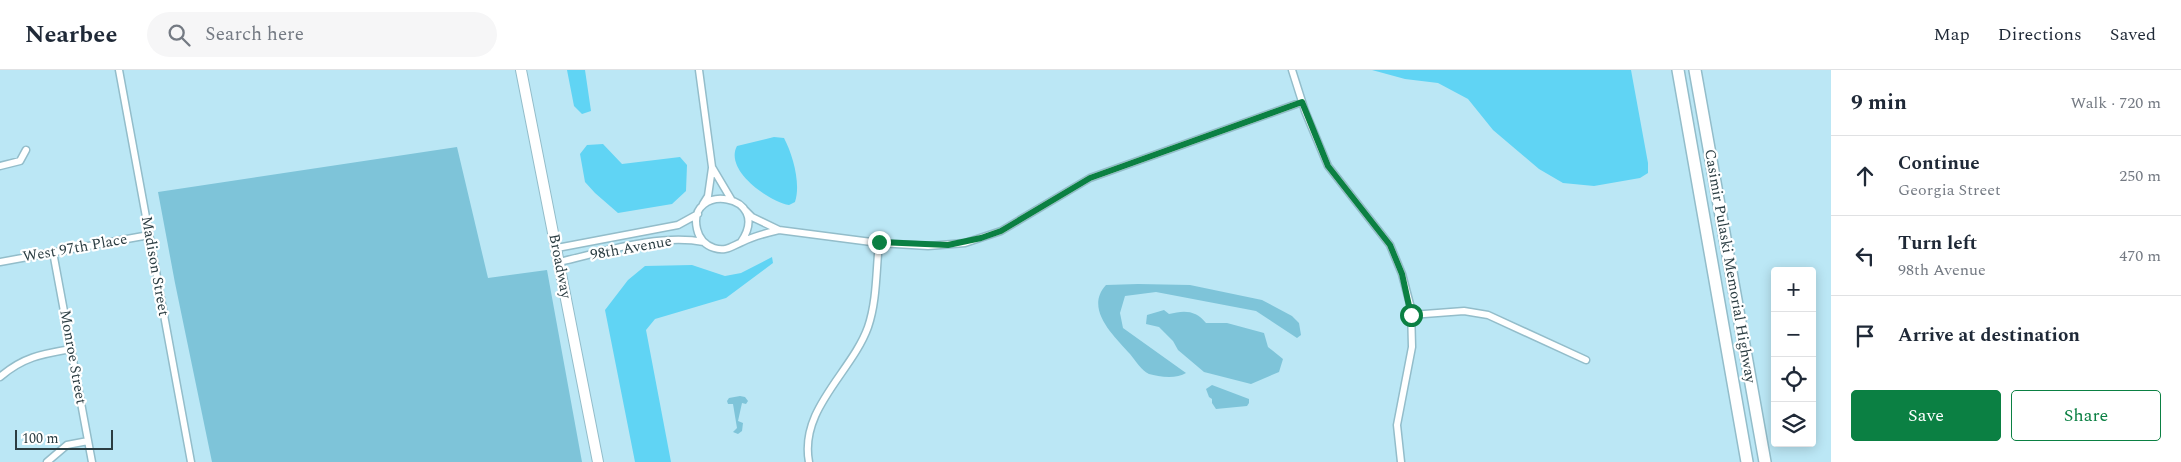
<!DOCTYPE html>
<meta charset="utf-8">
<style>
:root{--surface:#fff;--page:#f6f6f7;--text:#1f2937;--muted:#747a83;--line:#e0e1e3;--accent:#0b8043}
body{margin:0;font-family:Spectral,serif;background:var(--page);color:var(--text)}
.controls{position:absolute;right:15px;bottom:15px;display:grid;overflow:hidden;border-radius:5px;box-shadow:0 2px 12px #0003}
.controls button{width:45px;height:45px;display:grid;place-items:center;padding:0;border:0;border-bottom:1px solid var(--line);background:var(--surface);color:var(--text);font:25px sans-serif}
.scale{position:absolute;left:15px;bottom:12px;width:98px;box-sizing:border-box;padding-left:5px;border:2px solid #2b3d42;border-top:0;font-size:14px;line-height:18px;white-space:nowrap;color:#2b3d42;-webkit-text-stroke:4px #fff;paint-order:stroke}
.stop{position:absolute;width:15px;height:15px;margin:-11px;border:4px solid #0b8043;border-radius:50%;background:#fff}
.stop.end{background:#0b8043;border-color:#fff;box-shadow:0 1px 5px #0008}
.list{margin:0;padding:0;list-style:none}
h2{display:flex;justify-content:space-between;align-items:center;height:65px;margin:0;padding:0 20px;font-size:21px}
h2 small{font-size:16px;font-weight:400;color:var(--muted)}
.list li{display:grid;grid-template-columns:32px 1fr auto;gap:15px;align-items:center;box-sizing:border-box;height:80px;padding:0 20px;border-top:1px solid var(--line)}
.list b{display:block;font-size:19px;white-space:nowrap}
.list p{margin:0;font-size:16px;white-space:nowrap;color:var(--muted)}
.list em{font-size:16px;font-style:normal;color:var(--muted)}
.actions{display:flex;gap:10px;padding:15px 20px}
.actions a{flex:1;padding:11px 0;border:1px solid var(--accent);border-radius:5px;text-align:center;font-size:18px;color:var(--accent)}
.actions .main{background:var(--accent);color:#fff}
.icon{flex:none;width:28px;height:28px;fill:none;stroke:currentColor;stroke-width:2;stroke-linecap:round;stroke-linejoin:round}
.map{position:relative;flex:none;width:1831px;height:392px;overflow:hidden}
header{display:flex;align-items:center;gap:30px;box-sizing:border-box;height:70px;padding:0 25px;background:var(--surface);border-bottom:1px solid var(--line)}
header strong{font-size:24px}
nav{display:flex;gap:28px;margin-inline-start:auto;font-size:18px}
.search{width:350px;height:45px;background:var(--page);display:flex;align-items:center;gap:12px;box-sizing:border-box;padding:0 18px;border-radius:28px;color:var(--muted);font-size:19px}
main{display:flex}
aside{flex:1;background:var(--surface)}
.map>svg:first-child{display:block}
</style>
<header>
<strong>Nearbee</strong>
<div class="search"><svg class="icon" aria-label="search" viewBox="0 0 24 24"><circle cx="10" cy="10" r="6"/><path d="M15 15l6 6"/></svg>Search here</div>
<nav><a>Map</a><a>Directions</a><a>Saved</a></nav>
</header>
<main>
<div class="map">
<svg width="1831" height="392" viewBox="0 0 1831 392">
<rect width="100%" height="100%" fill="#bbe7f5"/>
<path fill="#7ec4d9" d="M457 77 488 208 547 200 582 392H212L175 213 158 122Z
M1138 214 1190 215 1262 230 1292 246 1299 253 1301 265 1297 268 1256 241 1156 222 1125 226 1120 243 1123 258 1186 303C1177 309 1159 307 1149 304 1142 301 1135 290 1130 284 1114 266 1084 239 1106 215Z
M1164 240 1169 244C1184 240 1196 240 1206 253H1227L1264 263 1268 277 1283 289 1279 302 1251 314 1204 302 1178 280 1173 271 1159 257 1146 254 1147 245Z
M1212 315 1249 329V333L1247 336 1216 339 1212 333V329L1209 327 1206 319Z
M740 326 745 327 748 331 746 334 742 333 738 351 743 353 742 361 738 364 733 362 737 358 733 334H728L727 331 729 328Z"/>
<path fill="#60d4f4" d="M567 0H585L591 41 582 44 574 36Z
M1372 0H1631L1648 93V103L1640 108 1594 116 1563 113 1539 99 1493 60 1468 29 1438 13 1405 9Z
M774 67 784 68C793 85 801 114 795 132L789 135C768 131 724 100 737 76Z
M603 74 622 94 680 87 687 95 686 121 672 134 618 143 595 123 585 112 580 84 587 75Z
M772 187 773 193 726 228 655 249 646 260 671 392H635L605 240 628 210 645 196 692 195 725 206 741 203Z"/>
<g fill="none" stroke-linecap="round" stroke-linejoin="round">
<defs>
<path id="street" d="M119 0 191 392
M699 0 712 97 731 129
M1292 0 1305 41 1328 96 1390 175 1402 204 1411 238 1412 277 1397 355 1401 392
M0 96 20 91 26 80
M703 134 708 126 712 98
M744 139 752 147 779 160 879 173 928 176 965 173 1001 161 1090 108 1302 32
M741 172C774 123 686 112 697 159 699 168 705 175 714 178 726 182 732 176 742 172 754 166 766 163 779 160
M557 178 678 155 698 144
M53 182 92 392
M0 192 149 165
M559 192C603 182 659 163 704 172
M1411 245 1464 241 1488 245 1586 290
M0 307C23 287 42 284 71 279
M47 392 67 375 88 371
M809 392C799 339 852 302 868 257 877 231 876 200 879 173"/>
<path id="primary" d="M521 0 598 392"/>
<path id="highway" d="M1678 0 1747 392
M1695 0 1765 392"/>
</defs>
<use href="#street" stroke="#93bdca" stroke-width="9"/>
<use href="#primary" stroke="#93bdca" stroke-width="12"/>
<use href="#highway" stroke="#93bdca" stroke-width="14"/>
<use href="#street" stroke="#fff" stroke-width="6"/>
<use href="#primary" stroke="#fff" stroke-width="10"/>
<use href="#highway" stroke="#fff" stroke-width="11"/>
</g>
<g fill="none" stroke-linecap="round" stroke-linejoin="round">
<path stroke="#0b8043" stroke-width="6" d="M879 172 948 175 981 168 1001 161 1090 108 1302 32 1328 96 1390 175 1402 204 1411 245"/>
</g>
<g text-anchor="middle" dominant-baseline="central" stroke-width="4.5" stroke-linejoin="round" paint-order="stroke">
<g font-size="15" fill="#2b3d42" stroke="#fff">
<text transform="translate(75 178) rotate(-10)">West 97th Place</text>
<text transform="translate(631 178) rotate(-10)">98th Avenue</text>
<text transform="translate(155 196) rotate(80)">Madison Street</text>
<text transform="translate(560 196) rotate(79)">Broadway</text>
<text transform="translate(1730 196) rotate(80)">Casimir Pulaski Memorial Highway</text>
<text transform="translate(73 287) rotate(80)">Monroe Street</text>
</g>
</g>
</svg>
<div class="controls">
<button>+</button>
<button>−</button>
<button><svg class="icon" aria-label="locate" viewBox="0 0 24 24"><circle cx="12" cy="12" r="6"/><path d="M12 2v4M12 18v4M2 12h4M18 12h4"/></svg></button>
<button><svg class="icon" aria-label="layers" viewBox="0 0 24 24"><path d="M12 4l9 5-9 5-9-5zM3 14l9 5 9-5"/></svg></button>
</div>
<div class="scale">100 m</div>
<div class="stop" style="left:1411px;top:245px"></div>
<div class="stop end" style="left:879px;top:172px"></div>
</div>
<aside>
<h2>9 min<small>Walk · 720 m</small></h2>
<ul class="list">
<li><svg class="icon" aria-label="ahead" viewBox="0 0 24 24"><path d="M12 20V5M6 11l6-6 6 6"/></svg><div><b>Continue</b><p>Georgia Street</p></div><em>250 m</em></li>
<li><svg class="icon" aria-label="left" viewBox="0 0 24 24"><path d="M17 20v-9H6M10 6l-5 5 5 5"/></svg><div><b>Turn left</b><p>98th Avenue</p></div><em>470 m</em></li>
<li><svg class="icon" aria-label="arrive" viewBox="0 0 24 24"><path d="M6 21V4h12l-3 4 3 4H6"/></svg><div><b>Arrive at destination</b></div></li>
</ul>
<div class="actions"><a class="main">Save</a><a>Share</a></div>
</aside>
</main>
